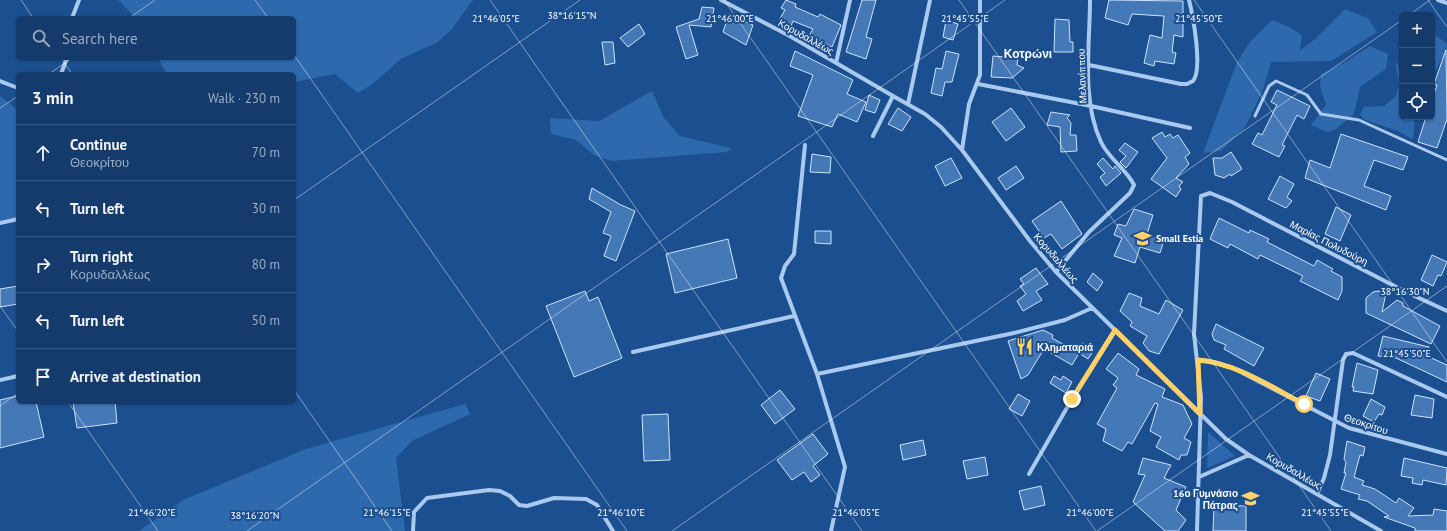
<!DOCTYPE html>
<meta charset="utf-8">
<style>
:root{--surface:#143b6b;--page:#1d4271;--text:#f1f3f6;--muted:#9dadc1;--line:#33557e}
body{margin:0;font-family:"PT Sans",sans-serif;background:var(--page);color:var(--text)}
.controls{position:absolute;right:12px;top:12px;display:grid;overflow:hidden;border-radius:6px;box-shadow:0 1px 3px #0004}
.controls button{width:36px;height:36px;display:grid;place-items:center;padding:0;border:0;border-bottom:1px solid var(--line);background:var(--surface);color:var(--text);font:20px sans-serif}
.stop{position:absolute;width:12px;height:12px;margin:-9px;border:3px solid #ffd166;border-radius:50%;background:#fff}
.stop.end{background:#ffd166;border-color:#fff;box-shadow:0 1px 4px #0008}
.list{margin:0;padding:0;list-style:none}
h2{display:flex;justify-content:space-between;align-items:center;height:52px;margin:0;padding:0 16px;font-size:17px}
h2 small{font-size:13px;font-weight:400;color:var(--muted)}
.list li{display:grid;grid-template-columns:26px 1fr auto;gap:12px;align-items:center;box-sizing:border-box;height:56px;padding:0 16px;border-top:1px solid var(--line)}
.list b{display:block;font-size:15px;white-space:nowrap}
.list p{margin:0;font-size:13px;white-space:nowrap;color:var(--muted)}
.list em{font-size:13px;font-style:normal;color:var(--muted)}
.icon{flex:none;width:22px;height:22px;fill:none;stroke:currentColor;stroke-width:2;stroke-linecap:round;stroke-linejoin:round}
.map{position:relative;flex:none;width:1447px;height:531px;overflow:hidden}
.search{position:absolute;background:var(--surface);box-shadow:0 1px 3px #0004;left:16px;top:16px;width:280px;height:44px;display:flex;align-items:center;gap:10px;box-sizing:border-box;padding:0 14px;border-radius:6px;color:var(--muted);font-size:15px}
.panel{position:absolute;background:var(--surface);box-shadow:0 1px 3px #0004;left:16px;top:72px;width:280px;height:332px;border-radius:6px}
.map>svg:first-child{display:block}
</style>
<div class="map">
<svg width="1447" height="531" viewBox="0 0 1447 531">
<rect width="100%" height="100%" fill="#1b4f8f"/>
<path fill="#2e69ad" d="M118 0H473L451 30 438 42 401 59 370 86 358 93 335 74 294 82V74H167L158 58H294V18H136Z
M1345 9 1368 18 1377 32 1331 61 1271 62 1263 90 1244 129 1221 151 1203 153 1237 62 1251 41 1272 20 1289 27 1302 35 1300 50 1314 40Z
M1432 33 1447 44V49L1432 77Z
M1370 46 1388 54 1386 69 1360 87 1354 114 1336 129 1327 132 1311 125 1326 105 1320 87 1321 74 1344 63Z
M1395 62 1402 69V117H1415L1413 140 1400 132 1363 119 1360 114 1364 107 1384 106 1396 96 1399 85Z
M652 91 664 118 680 136 731 148 727 152 611 161 594 155 576 140 551 134 550 118 599 121Z
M0 96 18 110V217L0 221Z
M465 404 470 414 412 441 396 458 405 531H139L183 500 306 449Z
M1208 432 1235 456 1207 468Z"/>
<path fill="#4478b7" stroke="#cfe3fa" d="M786 0 796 4 795 7 818 17 820 14 841 25 832 47 809 36 813 29 793 21 791 26 779 20 785 10 781 8Z
M862 0H876L866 37 872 39 866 59 846 52Z
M1109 0 1183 1V37L1174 35 1172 52 1176 53 1174 64 1155 61 1154 66 1144 63 1150 35 1162 38 1164 16 1132 14 1128 25 1105 18Z
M702 7 714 8 711 27 689 25 698 55 686 59 676 27 699 19Z
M729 14 753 25 746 45 723 32Z
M1055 19 1069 20 1070 42H1073V52H1054Z
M946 20 958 24 953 40 943 37Z
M639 24 645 34 628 47 620 38Z
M602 42H613L615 63 605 65Z
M1446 50 1447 119 1437 148 1418 142 1426 117H1432V100L1437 85 1434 84Z
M795 51 853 80 847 94 866 102 857 122 838 114 832 127 798 116 813 75 790 66Z
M946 51 959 54 952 82H945L942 96 931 93 936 68 942 69Z
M993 56 1018 58 1017 65 1024 68 1012 78 991 77Z
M1277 90 1310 106 1304 119 1297 115 1282 145 1285 146 1279 157 1252 144 1258 133 1262 135 1277 105 1271 102Z
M869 95 880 100 875 113 865 110Z
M898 108 911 117 902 131 888 124Z
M1011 108 1025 127 1006 141 992 122Z
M1051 112 1070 115 1067 118 1071 123 1070 135H1076L1077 151 1061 152 1060 127 1047 125Z
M1162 132 1165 137 1170 134 1173 138 1178 135 1190 153 1185 157 1189 164 1176 178 1183 182 1179 186 1181 189 1176 197 1151 179 1167 158 1152 138Z
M1341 134 1408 157 1403 170 1374 160 1364 186 1391 196 1386 210 1305 178 1310 160 1330 168Z
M1125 143 1138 152 1126 168 1120 162 1126 156 1119 150Z
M1231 152 1242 169 1231 176 1230 174 1224 178 1215 175 1213 158H1222Z
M812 154 831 157 830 173 810 172Z
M951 158 962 178 945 186 935 166Z
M1103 158 1113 169 1115 166 1121 173 1106 186 1100 177 1105 173 1097 164Z
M1016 166 1024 178 1006 190 998 178Z
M1280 176 1294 184 1287 197 1292 201 1286 208 1268 199Z
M592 188 621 205 635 211 616 261 604 256 611 236 603 233 611 212 589 199Z
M1061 201 1082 234 1062 249 1051 234 1044 238 1032 221Z
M1336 207 1351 215 1340 241 1325 234Z
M1134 209 1153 215 1147 234 1164 240 1160 253 1140 247 1135 263 1114 256 1122 238 1114 235 1118 224 1126 226Z
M1219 218 1249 233 1250 230 1269 239 1267 242 1314 266 1317 260 1333 269 1331 271 1342 277V291L1338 300 1300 281 1303 276 1260 255 1258 259 1230 244 1228 248 1210 239Z
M815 231H831V244L815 243Z
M728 239 737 278 675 293 666 254Z
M1432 255 1447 262 1441 276 1438 275 1433 286 1421 280Z
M1036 268 1048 284 1036 291 1042 300 1023 311 1017 301 1026 294 1020 286 1024 284 1020 279Z
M1093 273 1103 282 1097 291 1087 282Z
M18 286V304L0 307V289Z
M585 291 589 301 598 297 622 358 574 377 546 306Z
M1378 291 1386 293 1382 312 1397 300 1403 303V306L1440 326 1431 344 1366 313V298L1373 292Z
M1129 293 1142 298 1140 306 1159 314 1166 300 1183 310 1159 354 1149 351 1143 343 1147 336 1130 326 1132 322 1120 311Z
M1216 324 1264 348 1254 366 1224 349 1226 345 1214 340 1212 334Z
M1043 330 1053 335 1052 338 1079 353 1072 365 1044 349 1028 375 1021 379 1008 341Z
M1383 336 1429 347 1425 355 1447 365V382L1396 358 1378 356Z
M1082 343 1094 350 1088 359 1077 352Z
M1118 353 1139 369 1136 375 1165 389 1162 397 1183 405 1192 424 1184 438 1191 442 1187 455H1181L1179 460 1156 447 1161 437 1150 431 1158 404 1155 403 1132 444 1128 442 1122 451 1103 441 1106 429 1097 424 1117 388 1113 385 1118 378 1106 369Z
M1357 363 1378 370 1373 394 1353 391 1354 387H1352Z
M1316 373 1330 379 1320 401 1306 396Z
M1054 376 1061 380 1063 376 1072 382 1066 393 1050 383Z
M780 390 795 409 775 424 761 405Z
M1018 394 1030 401 1022 416 1009 409Z
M1415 395 1434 399 1432 418 1411 415Z
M18 396V402H36L44 437 0 448V400Z
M1371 399 1385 407 1382 415 1379 414 1374 422 1363 416Z
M73 402H115L117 423 77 428Z
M668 414 670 460 644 461 642 415Z
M813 434 828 454 813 466 820 475 811 482 804 472 792 480 777 460Z
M923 440 926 455 903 460 900 445Z
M1347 441 1365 447 1363 456 1360 455 1354 477 1364 481 1362 485 1375 489 1396 503 1399 498 1414 508 1408 516 1433 515 1434 509 1447 511V531H1415V528L1384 517 1389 516 1367 501 1358 499 1360 495 1341 489 1346 473H1344L1346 462 1344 459Z
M985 457 988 475 967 479 963 461Z
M1143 458 1171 465 1164 478 1186 487 1176 510 1186 520 1178 531H1165L1133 502 1145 475 1138 474Z
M1404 458 1447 468 1446 485 1423 480 1422 485 1412 483 1413 478 1401 476Z
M1041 486 1045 505 1024 510 1019 491Z
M1214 505 1246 506V531H1213Z"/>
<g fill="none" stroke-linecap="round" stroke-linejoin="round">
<path stroke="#a9c9ee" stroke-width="3" d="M1255 116 1269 86 1276 81 1307 95 1321 114 1359 120 1447 160"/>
<path stroke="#a9c9ee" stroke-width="4" d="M721 0 788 35 893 96 925 114 941 127 962 150 1030 241 1056 272 1226 439 1249 455 1381 531
M1438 0 1447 3
M72 18 79 0
M836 63 850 0
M1089 65 1181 84H1187L1193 81C1203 69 1193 16 1189 0
M61 74 67 58
M0 81 18 88
M978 84 1091 106 1190 128
M908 104 930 0
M873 136 893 96
M805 145 794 254 785 266 781 278 817 374 845 467 831 531
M962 150 969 104 980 75V0
M0 223 18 219
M1056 272 1089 232 1130 193 1134 185C1126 169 1109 159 1101 142 1081 99 1090 46 1090 0
M633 352 794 316
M1198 360 1213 362 1233 368 1349 428 1447 454
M817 374 1014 333 1065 320 1092 308
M0 380 18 376
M1029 474 1072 399 1115 331
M1199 477 1249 455
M1317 494 1324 478 1330 455 1343 360 1346 354 1353 353 1447 397
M413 531 414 512 427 498 489 490 500 491 510 496 519 505 527 506 554 498 586 499 597 505 613 531
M1197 531 1201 397 1194 334 1201 196 1210 193 1232 202 1406 292 1447 311"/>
</g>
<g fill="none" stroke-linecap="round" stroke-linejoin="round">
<path stroke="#ffd166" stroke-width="5" d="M1072 399 1115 330 1200 414 1198 360C1236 363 1271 387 1304 404"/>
</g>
<path fill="none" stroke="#fff" stroke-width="1" stroke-opacity="0.45" d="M21 0 33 18M255 0 268 18M490 0 862 531M724 0 1096 531M959 0 1331 531M1194 0 1447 362M1428 0 1447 27M1409 15 1430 0M129 18 155 0M294 55 627 531M61 58 72 74M49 74 72 58M0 108 18 96M294 200 580 0M0 306 18 331M294 390 392 531M68 402 158 531M0 406 18 393M247 531 1005 0M672 531 1402 20M1097 531 1447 286"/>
<defs>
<symbol id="school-bare" viewBox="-9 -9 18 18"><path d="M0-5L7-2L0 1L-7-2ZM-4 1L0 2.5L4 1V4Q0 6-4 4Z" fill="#ffd166" stroke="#1b4f8f" stroke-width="2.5" paint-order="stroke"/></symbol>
<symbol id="restaurant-bare" viewBox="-9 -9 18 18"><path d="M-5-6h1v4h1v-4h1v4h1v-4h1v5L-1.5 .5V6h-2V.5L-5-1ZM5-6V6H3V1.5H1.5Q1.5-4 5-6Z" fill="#ffd166" stroke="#1b4f8f" stroke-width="2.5" paint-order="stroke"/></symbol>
</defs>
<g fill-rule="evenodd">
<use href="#school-bare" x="1130" y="226" width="25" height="25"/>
<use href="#restaurant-bare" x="1012" y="334" width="25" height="25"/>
<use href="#school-bare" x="1238" y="486" width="25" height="25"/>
</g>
<g text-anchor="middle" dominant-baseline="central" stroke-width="4" stroke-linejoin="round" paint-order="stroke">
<g font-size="10" fill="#fff" stroke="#1b4f8f">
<text transform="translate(806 37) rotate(29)">Κορυδαλλέως</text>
<text transform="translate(1082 76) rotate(-92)">Μελανίππου</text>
<text transform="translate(1329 243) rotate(27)">Μαρίας Πολυδούρη</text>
<text transform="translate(1056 258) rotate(49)">Κορυδαλλέως</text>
<text transform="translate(1366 424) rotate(18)">Θεοκρίτου</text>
<text transform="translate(1294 471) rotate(30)">Κορυδαλλέως</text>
</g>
<g font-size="10" font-weight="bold" fill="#fff" stroke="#1b4f8f" text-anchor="start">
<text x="1156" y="238">Small Estia</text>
<text x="1037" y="347">Κληματαριά</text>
<text x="1238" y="493" text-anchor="end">16ο Γυμνάσιο<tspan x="1238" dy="12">Πάτρας</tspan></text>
</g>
<g font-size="12" font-weight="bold" fill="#fff" stroke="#1b4f8f">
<text x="1028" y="53">Κοτρώνι</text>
</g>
</g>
<g font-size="10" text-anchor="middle" fill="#fff" stroke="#1b4f8f" stroke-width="4" stroke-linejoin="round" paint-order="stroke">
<text x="572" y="19">38°16'15"N</text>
<text x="496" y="22">21°46'05"E</text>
<text x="965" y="22">21°45'55"E</text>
<text x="1199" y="22">21°45'50"E</text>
<text x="730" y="22">21°46'00"E</text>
<text x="1405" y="295">38°16'30"N</text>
<text x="1407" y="357">21°45'50"E</text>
<text x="152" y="516">21°46'20"E</text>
<text x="387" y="516">21°46'15"E</text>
<text x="621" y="516">21°46'10"E</text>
<text x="856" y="516">21°46'05"E</text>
<text x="1090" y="516">21°46'00"E</text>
<text x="1325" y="516">21°45'55"E</text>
<text x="255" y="519">38°16'20"N</text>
</g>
</svg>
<div class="controls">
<button>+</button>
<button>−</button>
<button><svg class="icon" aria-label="locate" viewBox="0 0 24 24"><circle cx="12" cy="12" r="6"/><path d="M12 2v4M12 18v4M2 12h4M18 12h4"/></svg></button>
</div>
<div class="stop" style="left:1304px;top:404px"></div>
<div class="stop end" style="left:1072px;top:399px"></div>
<div class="search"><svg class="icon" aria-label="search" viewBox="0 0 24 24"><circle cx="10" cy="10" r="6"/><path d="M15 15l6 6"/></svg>Search here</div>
<section class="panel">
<h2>3 min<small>Walk · 230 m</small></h2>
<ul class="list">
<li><svg class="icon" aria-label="ahead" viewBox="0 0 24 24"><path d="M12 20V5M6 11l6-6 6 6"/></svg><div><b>Continue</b><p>Θεοκρίτου</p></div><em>70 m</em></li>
<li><svg class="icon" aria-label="left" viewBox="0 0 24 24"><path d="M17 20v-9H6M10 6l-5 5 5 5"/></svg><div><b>Turn left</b></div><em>30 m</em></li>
<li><svg class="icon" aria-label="right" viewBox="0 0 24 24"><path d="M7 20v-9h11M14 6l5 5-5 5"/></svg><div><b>Turn right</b><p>Κορυδαλλέως</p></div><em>80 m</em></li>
<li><svg class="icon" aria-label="left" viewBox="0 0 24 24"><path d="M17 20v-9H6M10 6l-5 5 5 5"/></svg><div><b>Turn left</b></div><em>50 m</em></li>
<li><svg class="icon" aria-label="arrive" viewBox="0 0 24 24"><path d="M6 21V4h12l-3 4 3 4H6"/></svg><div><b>Arrive at destination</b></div></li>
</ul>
</section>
</div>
